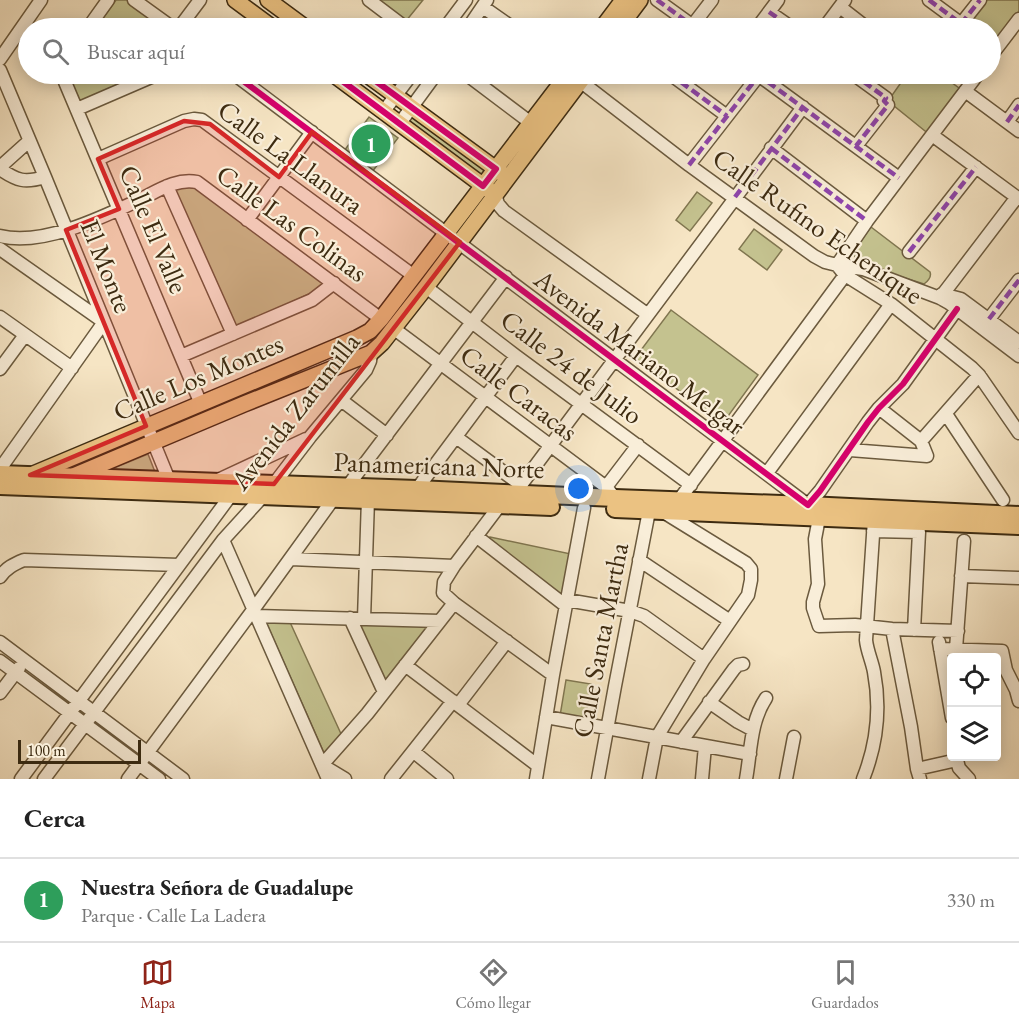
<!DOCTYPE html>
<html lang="es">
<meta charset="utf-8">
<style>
:root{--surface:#fff;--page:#f2f2f2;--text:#222;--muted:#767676;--line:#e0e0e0;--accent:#8f2418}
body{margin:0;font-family:"EB Garamond",serif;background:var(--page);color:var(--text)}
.controls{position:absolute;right:18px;bottom:18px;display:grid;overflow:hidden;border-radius:6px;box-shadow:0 3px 15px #0003}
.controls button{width:54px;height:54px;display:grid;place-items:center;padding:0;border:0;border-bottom:2px solid var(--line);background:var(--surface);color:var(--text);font:30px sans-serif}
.scale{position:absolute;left:18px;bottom:15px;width:123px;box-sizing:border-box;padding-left:6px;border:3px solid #3d2b11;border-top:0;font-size:16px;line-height:21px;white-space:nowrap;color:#3d2b11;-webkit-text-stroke:4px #f9eed9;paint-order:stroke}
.you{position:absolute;left:579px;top:489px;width:21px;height:21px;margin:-15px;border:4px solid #fff;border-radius:50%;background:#1a73e8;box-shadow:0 0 0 9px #1a73e833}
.badge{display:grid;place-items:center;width:39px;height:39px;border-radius:50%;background:var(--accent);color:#fff;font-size:20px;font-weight:700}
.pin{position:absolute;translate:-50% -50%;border:3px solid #fff;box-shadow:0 2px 6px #0006}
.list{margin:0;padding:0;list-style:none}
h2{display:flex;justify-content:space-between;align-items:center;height:78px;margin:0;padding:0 24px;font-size:26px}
h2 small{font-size:20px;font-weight:400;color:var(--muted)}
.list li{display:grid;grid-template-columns:39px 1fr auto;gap:18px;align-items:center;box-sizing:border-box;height:84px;padding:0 24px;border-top:2px solid var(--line)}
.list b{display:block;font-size:22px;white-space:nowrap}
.list p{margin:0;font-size:20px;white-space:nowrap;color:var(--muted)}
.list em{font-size:20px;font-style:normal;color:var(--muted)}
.icon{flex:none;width:33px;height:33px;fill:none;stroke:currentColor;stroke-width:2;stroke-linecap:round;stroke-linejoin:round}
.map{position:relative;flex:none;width:1019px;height:779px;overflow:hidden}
.search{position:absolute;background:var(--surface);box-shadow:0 3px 15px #0003;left:18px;right:18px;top:18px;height:66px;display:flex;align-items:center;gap:15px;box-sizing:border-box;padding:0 21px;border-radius:33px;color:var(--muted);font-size:22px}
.sheet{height:162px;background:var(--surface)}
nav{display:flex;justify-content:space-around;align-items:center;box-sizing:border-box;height:84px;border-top:2px solid var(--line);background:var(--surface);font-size:16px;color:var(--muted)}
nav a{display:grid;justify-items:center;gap:3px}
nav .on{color:var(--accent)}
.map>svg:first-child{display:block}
</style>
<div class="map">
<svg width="1019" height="779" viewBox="0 0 1019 779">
<rect width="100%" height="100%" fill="#f6e5c4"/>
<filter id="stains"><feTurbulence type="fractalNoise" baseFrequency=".00333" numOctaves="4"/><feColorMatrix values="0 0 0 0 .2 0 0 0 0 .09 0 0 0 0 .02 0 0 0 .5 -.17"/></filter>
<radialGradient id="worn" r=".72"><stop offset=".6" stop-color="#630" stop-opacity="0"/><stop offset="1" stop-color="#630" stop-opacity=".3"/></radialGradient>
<path fill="#c4c28f" stroke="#807650" stroke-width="1.5" d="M116 0H128L165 28H96Z
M377 0H423L406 21Z
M980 0H1019V19L996 50 991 46 990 28H967L961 24Z
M69 74H146L80 102 69 80Z
M907 74H940L963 91 930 135 888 101Z
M369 117 398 138 372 172 344 151Z
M412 118H415L484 169V174L482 176 410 124V120Z
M178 187H197L326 284 322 288 235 328 178 200 176 191Z
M697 192 712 203 690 231 676 220Z
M871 227 930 272C932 277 927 282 924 284L886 272 855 258 853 251Z
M754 229 782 250 767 270 739 249Z
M671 310 758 375 723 423 635 358Z
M148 454 155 472 109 470Z
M490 537 571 554 565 595 561 597 489 541Z
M289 620 342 736 324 753 266 622Z
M360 623 425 625 428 627 389 681H383L359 628Z
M566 680 591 684 585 721 560 716Z"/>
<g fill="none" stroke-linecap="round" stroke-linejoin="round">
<defs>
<path id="minor" d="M134 0 173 28
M369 0 406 28
M657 0 696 28
M929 0 967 28
M483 7 513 28
M840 7 867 28
M769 12 792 28
M961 24 980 0
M692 26 712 0
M88 28 108 0
M179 28 200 0
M445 28 466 0
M468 28 487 0
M757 28 778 0
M824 28 845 0
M990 57 1019 19
M0 59 41 0
M0 70 45 177 169 480
M63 74 65 82 201 404
M234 74 808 505 820 491 868 422 879 408 903 384 957 309
M466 74 531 123
M670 74 727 116
M757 74 899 178
M853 74 886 98 884 101 888 105 856 146
M575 76 580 81 689 165 814 256 825 262 837 265 845 275 891 304 972 368 979 375 1019 433
M965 91 1019 131
M77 109 158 74
M384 111 412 74
M1007 122 1019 105
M400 123 436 74
M932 135 1019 199
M771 148 867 221
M98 159 184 121 194 119 202 120 414 276
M689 165 759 75
M0 167 29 141
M0 169C17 181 25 183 45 177
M167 186 233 334
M495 194 498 204 504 211 647 314
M247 220 312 132
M0 236C42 247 103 217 141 199 159 190 177 178 197 182L381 319
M0 249 104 322 0 469
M909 252 976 167
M837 265 867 221 978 74
M837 265 863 269 940 298 949 303 1019 356
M426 287 516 356 691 485
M942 294 961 299 1019 342
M940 298 1017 197
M0 317 72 368
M989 319 1019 280
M393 328 606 487 615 498
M181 356 312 300 334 283
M0 369 25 335
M341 400 387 435
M946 414 1003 500
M456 437 521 485
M921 441 979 375
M850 450 927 456 921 441 879 408
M767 473 891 304
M216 481 306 439
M347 487 506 277
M606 487 638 445
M417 489 516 356
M520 494 521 485 803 107
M679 500 845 275
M500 505 454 566 444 582 443 593 454 603 553 675
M819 518 815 539 818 584 813 602V608L819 626 855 625 892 629 958 631
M873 531 919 532 914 630
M476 536 566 606
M223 540 328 779
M291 559 454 566
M639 560 730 621
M961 576 1019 578
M0 577C6 568 14 564 24 560L179 565
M567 600 630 611 644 616 704 659
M256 616 440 621
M350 618 384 692
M364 619 368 499
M892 629 911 727 917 769 920 779
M0 642 183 779
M939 642 952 718
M940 649 1002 651 1006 670 1016 690 1019 701
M956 649 964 541
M0 661 159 779
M405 665 537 765
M0 693 19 668
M709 702 738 722 753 730
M458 705 507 641
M546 717 750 754
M681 742 734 669 738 665 743 664
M414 752 447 779
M956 756 959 768 969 779
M917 769 957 760
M21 779 231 495
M44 779 223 540 274 484 310 437 366 370 370 361 371 353
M128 779 253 610 334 498
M345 779 322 765 367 714 454 603
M391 779 453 701
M536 779 553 675 584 508
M598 779 615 686 649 511
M649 779 657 737 704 659 748 595 751 580V569L746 563 665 513
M702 779 705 746
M746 779C751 752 750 722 766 698
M786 779 794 737
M863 779C877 744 881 709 874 672 872 661 867 651 866 640L874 520"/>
<path id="major" d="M235 0 273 28
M268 0 306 28
M602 28 623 0
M619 28 640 0
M333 74 489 190
M366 74 504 175
M31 475 357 338 370 331 381 319 568 74
M71 477 244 404 371 353 382 343 426 287 586 74"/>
<path id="highway" d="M0 474 417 489 615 498 808 505 1019 515
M0 486 551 507
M615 509 1019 526"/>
</defs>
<use href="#minor" stroke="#6b5a3e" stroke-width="15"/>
<use href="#major" stroke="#3d2b11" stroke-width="18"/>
<use href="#highway" stroke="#3d2b11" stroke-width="20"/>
<use href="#minor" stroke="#f9eed9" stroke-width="12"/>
<use href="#major" stroke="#ebc282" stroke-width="15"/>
<use href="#highway" stroke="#ebc282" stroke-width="16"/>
<path stroke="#8e44ad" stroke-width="4.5" stroke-dasharray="9 4.5" stroke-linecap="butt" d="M657 0 696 28
M929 0 967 28
M769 12 792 28
M961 24 980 0
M990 46 996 50
M670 74 727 116
M757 74 899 178
M853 74 886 98 884 101 888 105 856 146
M1007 122 1019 105
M771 148 867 221
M689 165 759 75
M735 197 803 107
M909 252 976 167
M989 319 1019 280"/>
<defs>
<path id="cycleway" d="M234 74 808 505 820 491 868 422 879 408 903 384 957 309
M333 74 483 186 496 169 366 74"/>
</defs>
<use href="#cycleway" stroke="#f9eed9" stroke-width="10"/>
<use href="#cycleway" stroke="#d6006c" stroke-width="6"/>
</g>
<path fill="#d62828" fill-opacity="0.2" stroke="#d62828" stroke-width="4.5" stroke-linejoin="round" d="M184 121 210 124 279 177 312 132 460 242 274 484 30 475 146 426 66 230 119 209 98 159Z"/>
<g text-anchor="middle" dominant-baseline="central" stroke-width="4.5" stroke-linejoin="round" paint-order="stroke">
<g font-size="27" fill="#3d2b11" stroke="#f9eed9">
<text transform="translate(291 157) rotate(36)">Calle La Llanura</text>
<text transform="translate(292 223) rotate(36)">Calle Las Colinas</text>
<text transform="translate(818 226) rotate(35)">Calle Rufino Echenique</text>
<text transform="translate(154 229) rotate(67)">Calle El Valle</text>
<text transform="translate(107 266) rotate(68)">El Monte</text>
<text transform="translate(640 352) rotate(37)">Avenida Mariano Melgar</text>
<text transform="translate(572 367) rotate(37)">Calle 24 de Julio</text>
<text transform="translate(198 377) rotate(-23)">Calle Los Montes</text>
<text transform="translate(519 393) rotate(37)">Calle Caracas</text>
<text transform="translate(295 411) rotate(-52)">Avenida Zarumilla</text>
<text transform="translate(439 465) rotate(2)">Panamericana Norte</text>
<text transform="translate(600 640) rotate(-79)">Calle Santa Martha</text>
</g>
</g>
<rect width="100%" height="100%" filter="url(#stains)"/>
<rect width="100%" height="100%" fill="url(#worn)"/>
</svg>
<div class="controls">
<button><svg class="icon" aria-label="locate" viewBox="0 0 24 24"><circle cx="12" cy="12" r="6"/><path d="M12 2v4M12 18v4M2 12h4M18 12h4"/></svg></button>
<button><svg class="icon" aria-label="layers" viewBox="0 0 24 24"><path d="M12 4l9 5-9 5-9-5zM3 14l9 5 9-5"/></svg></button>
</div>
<div class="scale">100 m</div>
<div class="you"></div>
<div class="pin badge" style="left:371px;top:144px;background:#2e9e5b">1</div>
<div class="search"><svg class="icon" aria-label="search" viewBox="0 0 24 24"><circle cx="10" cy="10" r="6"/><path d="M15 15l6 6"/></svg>Buscar aquí</div>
</div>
<section class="sheet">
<h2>Cerca<small></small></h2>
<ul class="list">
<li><span class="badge" style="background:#2e9e5b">1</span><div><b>Nuestra Señora de Guadalupe</b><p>Parque · Calle La Ladera</p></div><em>330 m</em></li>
</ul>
</section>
<nav>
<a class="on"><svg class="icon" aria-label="map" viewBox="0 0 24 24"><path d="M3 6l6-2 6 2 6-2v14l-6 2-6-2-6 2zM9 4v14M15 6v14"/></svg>Mapa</a>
<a><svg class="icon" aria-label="directions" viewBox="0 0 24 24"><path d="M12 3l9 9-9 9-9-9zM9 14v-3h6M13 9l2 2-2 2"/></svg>Cómo llegar</a>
<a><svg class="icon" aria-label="saved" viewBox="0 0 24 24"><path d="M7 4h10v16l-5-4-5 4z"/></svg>Guardados</a>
</nav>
